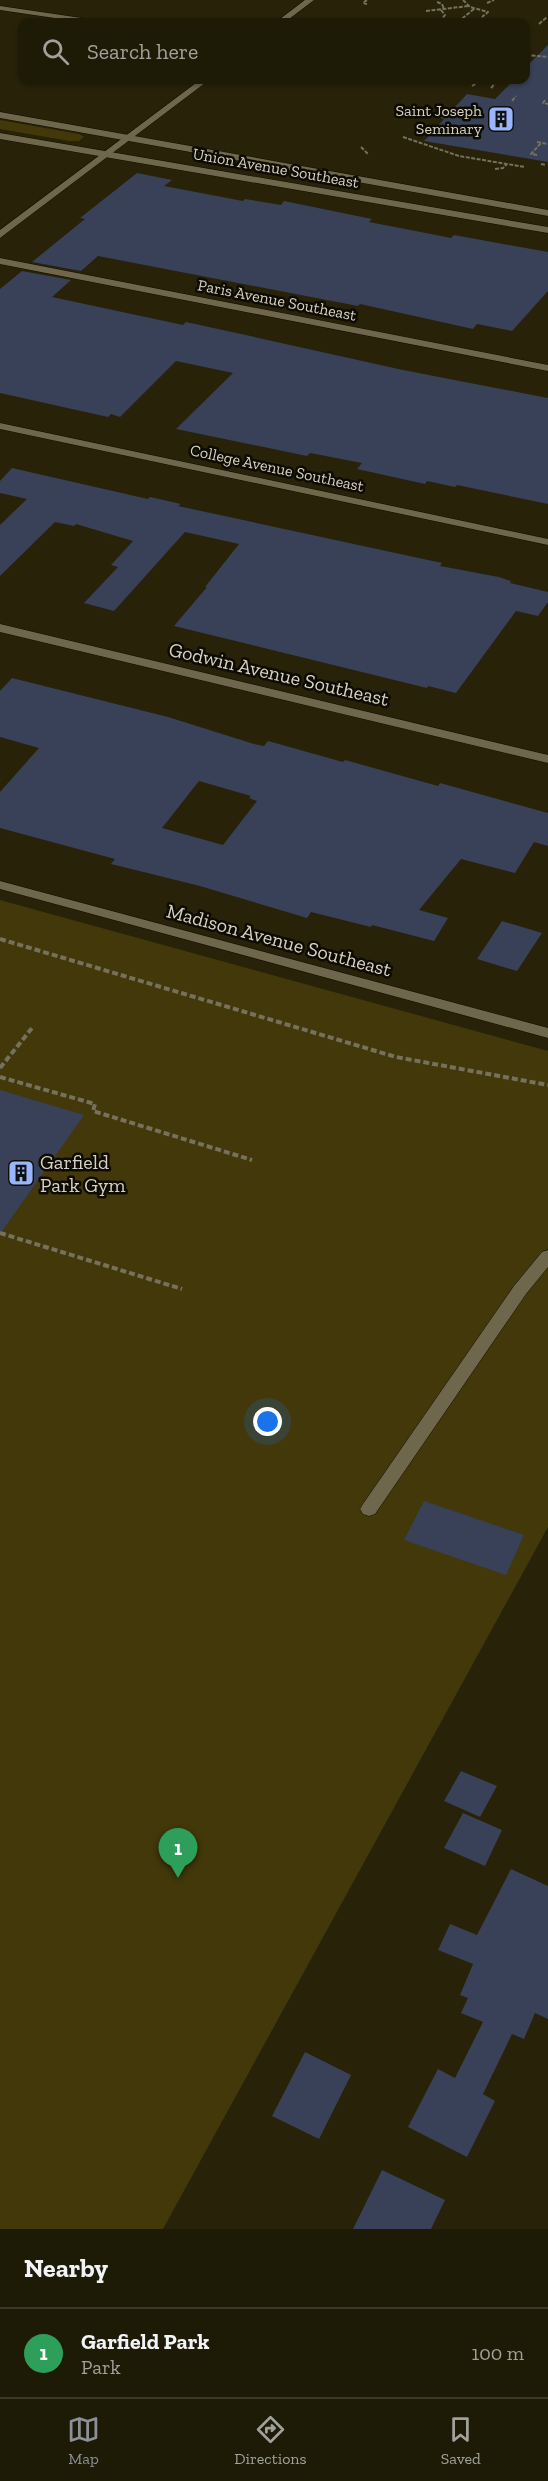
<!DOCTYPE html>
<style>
:root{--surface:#1d1a06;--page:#2a2714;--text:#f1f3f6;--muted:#a0a19b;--line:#3b3828;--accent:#8c9099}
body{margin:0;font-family:"Zilla Slab",serif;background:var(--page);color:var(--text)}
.you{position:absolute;left:268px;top:1422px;width:21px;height:21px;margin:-15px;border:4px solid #fff;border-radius:50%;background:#1a73e8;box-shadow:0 0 0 9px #1a73e833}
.badge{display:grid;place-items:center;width:39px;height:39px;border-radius:50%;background:var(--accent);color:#fff;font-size:20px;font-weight:700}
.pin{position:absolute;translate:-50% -50px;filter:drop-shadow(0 2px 3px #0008)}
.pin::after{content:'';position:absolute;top:32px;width:21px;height:18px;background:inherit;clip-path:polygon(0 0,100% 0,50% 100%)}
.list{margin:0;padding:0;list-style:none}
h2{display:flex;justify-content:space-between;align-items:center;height:78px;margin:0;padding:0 24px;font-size:26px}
h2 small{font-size:20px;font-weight:400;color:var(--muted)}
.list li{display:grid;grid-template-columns:39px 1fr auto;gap:18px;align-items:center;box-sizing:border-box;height:90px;padding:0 24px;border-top:2px solid var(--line)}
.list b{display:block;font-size:22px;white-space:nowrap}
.list p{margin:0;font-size:20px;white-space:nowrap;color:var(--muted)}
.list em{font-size:20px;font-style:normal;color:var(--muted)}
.icon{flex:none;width:33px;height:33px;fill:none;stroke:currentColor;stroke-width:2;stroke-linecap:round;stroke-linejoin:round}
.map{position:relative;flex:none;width:548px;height:2229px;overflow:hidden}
.search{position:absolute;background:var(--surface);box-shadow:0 2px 4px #0004;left:18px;right:18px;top:18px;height:66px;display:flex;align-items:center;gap:15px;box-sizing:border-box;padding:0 21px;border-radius:12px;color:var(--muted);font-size:22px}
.sheet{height:168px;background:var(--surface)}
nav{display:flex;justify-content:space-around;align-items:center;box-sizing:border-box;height:84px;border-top:2px solid var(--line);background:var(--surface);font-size:16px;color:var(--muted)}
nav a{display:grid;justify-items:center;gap:3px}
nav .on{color:var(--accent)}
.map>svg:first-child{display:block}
</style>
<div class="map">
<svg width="548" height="2229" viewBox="0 0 548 2229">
<rect width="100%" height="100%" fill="#272208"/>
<path fill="#42380a" d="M0 120 79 134 84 137 79 141H69L0 129Z
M0 900 548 1051V1527L163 2229H0Z"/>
<path fill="#384157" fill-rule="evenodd" d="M548 45V162L424 141 467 94 495 99 514 80H525V68Z
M137 173 172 180 164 186 243 201 245 199 281 205 284 201 372 219 369 222 431 234 451 238 454 235 548 252V291L512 331 477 324 473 329 360 304 358 306 98 256 81 271 32 262 85 219 80 218Z
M22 271 71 280 52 297 183 325 186 322 232 332 403 370 548 398V504L457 485 455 487 427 481 425 484 357 469 362 463 310 453 307 456 176 429 233 373 176 361 120 417 111 414 108 417 0 393V289Z
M12 468 148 499 150 497 181 504 178 506 442 563 440 566 499 577 511 581 510 583 548 592V602L538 616 516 611 456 693 428 686 427 688 268 649 174 626 207 587H205L239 544 185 532 114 611 84 603 118 567 111 565 133 541 76 524 74 526 55 522 0 576V525L27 499 0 493V481Z
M12 678 168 717 254 744 264 746 268 741 343 762 345 760 438 786 440 783 548 813V846L534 842 515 873 461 859 419 910 448 918 434 941 372 925 371 927 311 912 307 918 200 886 111 864 115 859 0 828V792L39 748 0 737V691ZM199 781 251 796 249 798 257 801 223 845 162 828Z
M502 921 542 933 517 971 477 959Z
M0 1090 84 1115 0 1234Z
M424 1501 524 1535 506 1575 404 1540Z
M461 1771 497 1786 480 1817 444 1801Z
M463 1813 502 1830 485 1866 444 1848Z
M511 1869 548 1886V2019L535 2013 524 2039 512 2034 483 2094 495 2101 467 2157 408 2127 438 2069 455 2078 483 2022 461 2013 468 1998 460 1995 473 1964 438 1950 450 1924 477 1935Z
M305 2052 351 2075 319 2139 272 2116Z
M382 2170 445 2200 431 2229H353Z"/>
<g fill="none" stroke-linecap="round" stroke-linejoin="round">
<defs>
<path id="street" d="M0 6 95 20 99 22H82L0 10Z
M0 112 548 210V216L0 118Z
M0 133 548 227V233L0 139Z
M0 258 548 365V371L0 264Z
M0 423 548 539V545L0 429Z
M0 624 548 755V763L0 632Z
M548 1250V1267L526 1294 375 1514 369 1516 363 1514 360 1509 363 1504 514 1286 542 1252Z"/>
<path id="secondary" d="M305 0H314L285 22H276Z
M200 80H209L0 238V230Z
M0 881 548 1028V1038L0 889Z"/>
</defs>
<use href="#street" stroke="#100b00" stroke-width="1"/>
<use href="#secondary" stroke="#100b00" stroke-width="1"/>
<path stroke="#76715d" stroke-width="2" stroke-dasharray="4 1.5" stroke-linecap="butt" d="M367 0 363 3 367 4
M463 0 470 7 488 12 482 17
M437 2 442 4 444 9
M487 3 494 0
M441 10 445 15 441 20 443 22
M426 11 469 6
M458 22 474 9
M539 24 547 17
M526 55 548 57
M526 60V63
M472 86 482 80
M491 88 498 80
M545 100 543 103 548 104
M512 101 516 96
M436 116 447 118
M403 137 459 156 525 167
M537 142 548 144
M361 147 368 154
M537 155 531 154 541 143
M541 164 546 165
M495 169 503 168 507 164"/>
<path stroke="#76715d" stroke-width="4" stroke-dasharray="6 3" stroke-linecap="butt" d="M0 939 396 1057 548 1085
M0 1068 32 1028
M0 1077 95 1104 93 1111 252 1160
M0 1233 182 1289"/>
<use href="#street" fill="#6e674c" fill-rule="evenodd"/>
<use href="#secondary" fill="#6e674c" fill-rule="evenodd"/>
</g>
<defs>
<symbol id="building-square" viewBox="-11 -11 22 22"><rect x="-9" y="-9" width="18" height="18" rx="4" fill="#99b5fd" stroke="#0e0b03"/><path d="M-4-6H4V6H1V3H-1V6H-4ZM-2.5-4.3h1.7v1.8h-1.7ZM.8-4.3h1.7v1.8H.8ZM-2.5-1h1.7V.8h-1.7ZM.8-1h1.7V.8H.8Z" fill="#111"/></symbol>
</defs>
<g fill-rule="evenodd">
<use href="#building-square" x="486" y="104" width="30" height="30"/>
<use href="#building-square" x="6" y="1158" width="30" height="30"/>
</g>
<g text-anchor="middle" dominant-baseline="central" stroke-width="5" stroke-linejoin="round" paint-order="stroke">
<g font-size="16" fill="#d6d2c4" stroke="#0e0b03" text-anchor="end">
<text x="482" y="110">Saint Joseph<tspan x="482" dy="18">Seminary</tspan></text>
</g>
<g font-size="16" fill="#d6d2c4" stroke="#0e0b03">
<text transform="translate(276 168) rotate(10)">Union Avenue Southeast</text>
<text transform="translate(277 300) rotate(11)">Paris Avenue Southeast</text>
<text transform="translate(277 468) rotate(12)">College Avenue Southeast</text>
</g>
<g font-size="20" fill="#d6d2c4" stroke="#0e0b03">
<text transform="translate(279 674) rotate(13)">Godwin Avenue Southeast</text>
<text transform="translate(279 940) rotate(15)">Madison Avenue Southeast</text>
</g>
<g font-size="20" fill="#d6d2c4" stroke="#0e0b03" text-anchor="start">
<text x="40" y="1162">Garfield<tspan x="40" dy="23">Park Gym</tspan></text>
</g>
</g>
</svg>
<div class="you"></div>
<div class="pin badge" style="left:178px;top:1878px;background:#2e9e5b">1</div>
<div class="search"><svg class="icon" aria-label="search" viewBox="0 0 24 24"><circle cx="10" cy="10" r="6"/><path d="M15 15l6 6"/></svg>Search here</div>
</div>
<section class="sheet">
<h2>Nearby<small></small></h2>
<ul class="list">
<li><span class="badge" style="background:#2e9e5b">1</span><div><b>Garfield Park</b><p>Park</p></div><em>100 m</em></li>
</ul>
</section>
<nav>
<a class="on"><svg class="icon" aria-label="map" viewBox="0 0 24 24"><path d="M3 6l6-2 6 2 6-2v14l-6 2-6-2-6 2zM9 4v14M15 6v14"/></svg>Map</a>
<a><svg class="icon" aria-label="directions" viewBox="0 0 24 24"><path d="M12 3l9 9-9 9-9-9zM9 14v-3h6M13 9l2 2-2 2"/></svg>Directions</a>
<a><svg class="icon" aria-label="saved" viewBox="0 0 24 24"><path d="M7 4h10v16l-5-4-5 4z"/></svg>Saved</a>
</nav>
